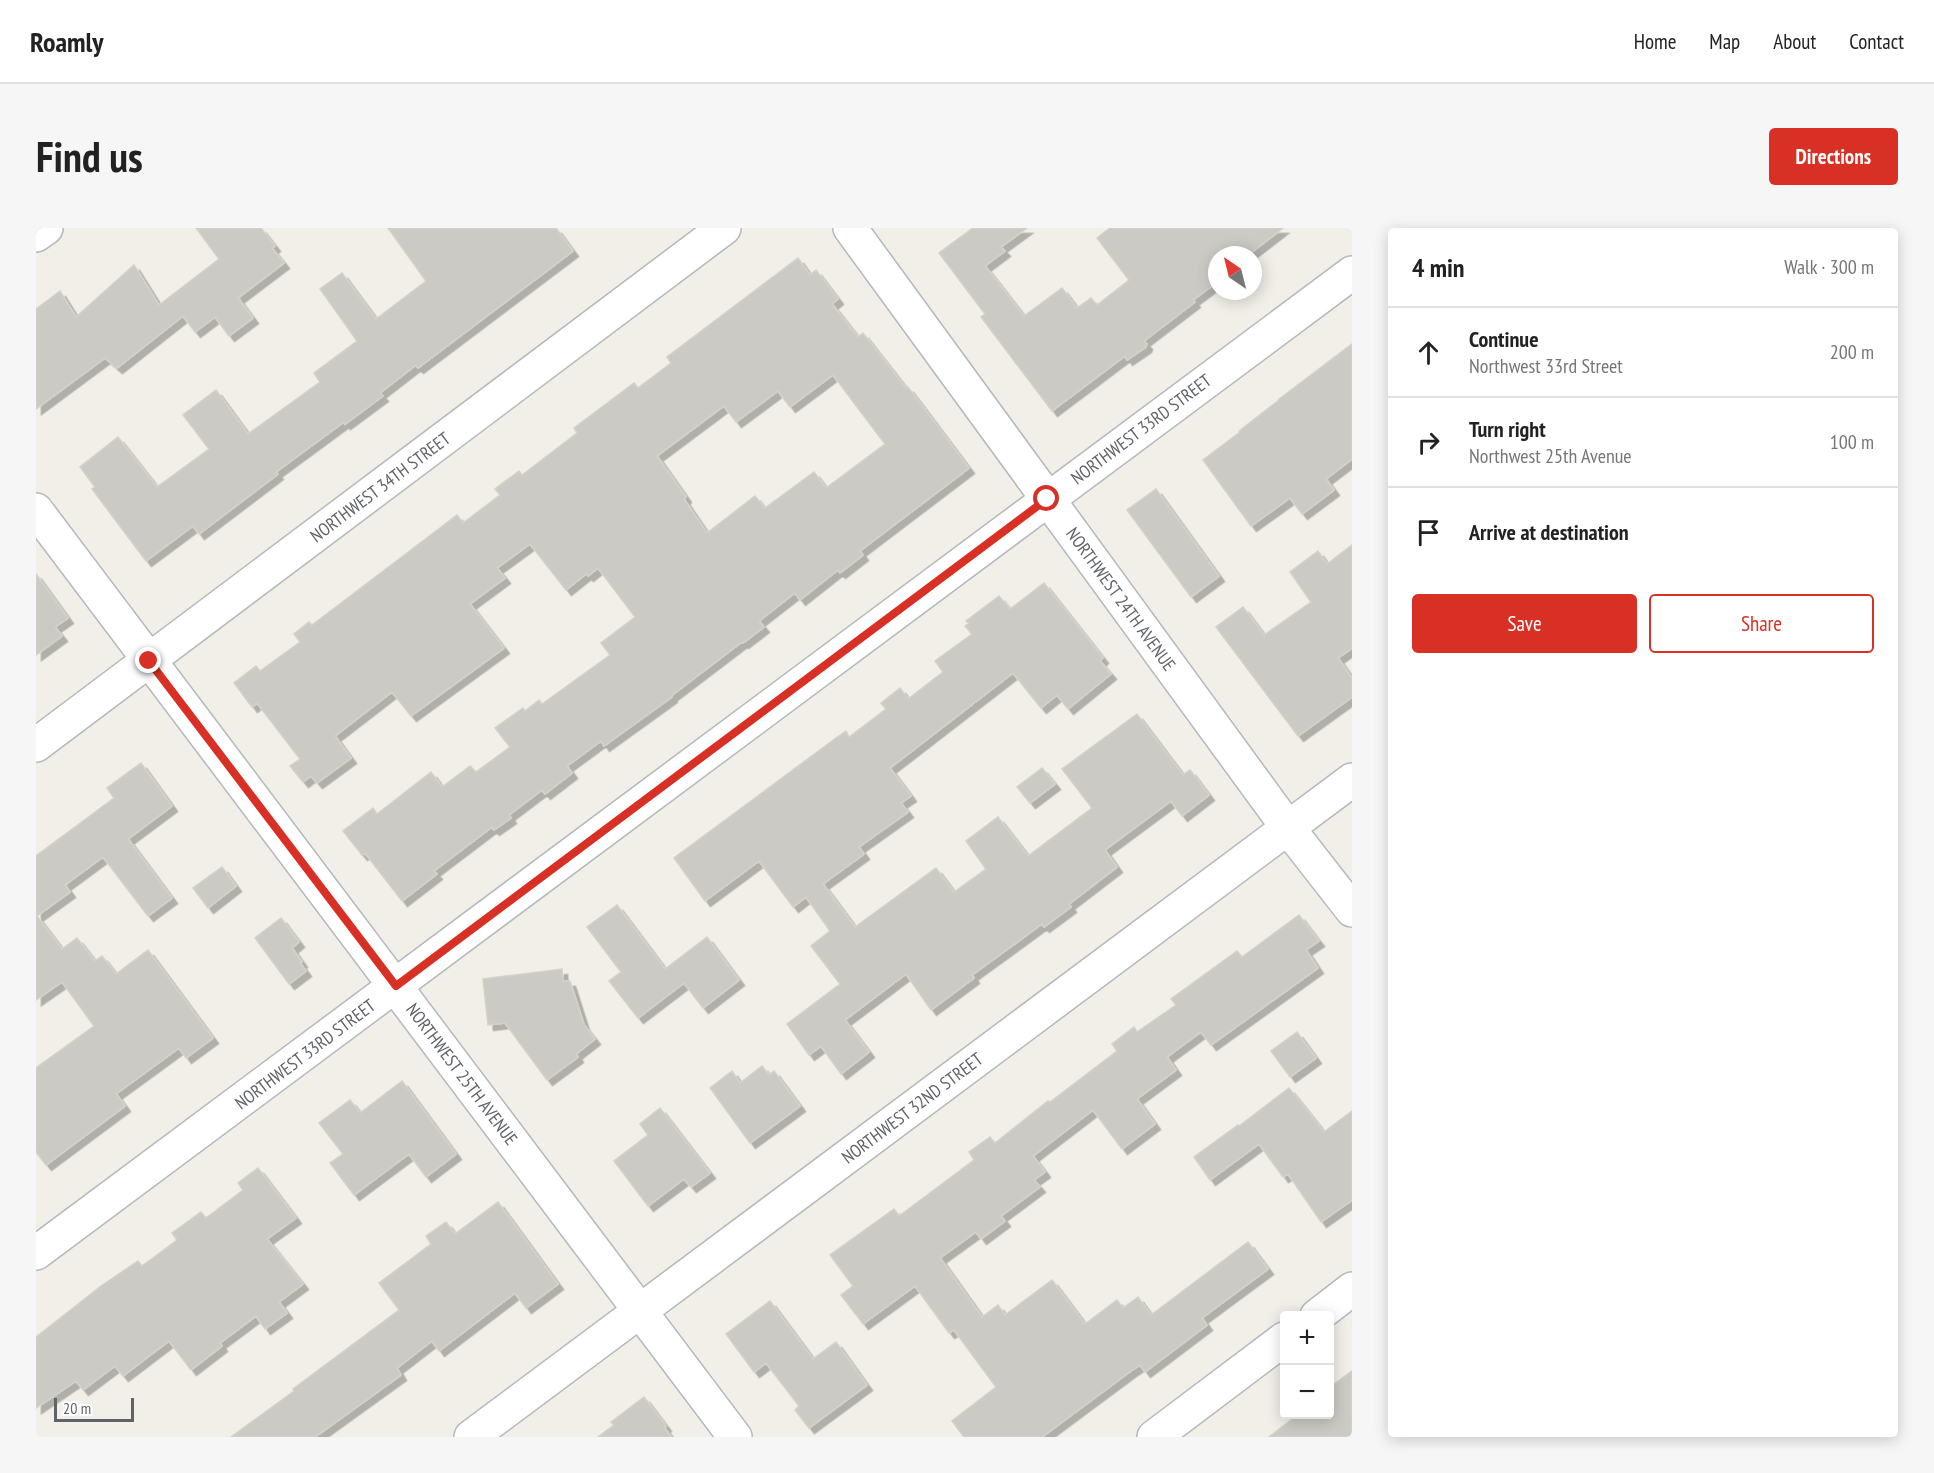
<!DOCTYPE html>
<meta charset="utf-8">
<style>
:root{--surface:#fff;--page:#f6f6f6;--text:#222;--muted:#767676;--line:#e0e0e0;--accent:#d93025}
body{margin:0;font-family:"PT Sans Narrow",sans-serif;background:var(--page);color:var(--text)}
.controls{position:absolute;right:18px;bottom:18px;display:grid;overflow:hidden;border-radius:6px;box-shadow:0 3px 15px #0003}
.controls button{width:54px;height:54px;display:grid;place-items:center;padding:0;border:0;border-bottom:2px solid var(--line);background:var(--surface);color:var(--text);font:30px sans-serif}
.compass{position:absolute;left:1172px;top:18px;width:54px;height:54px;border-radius:50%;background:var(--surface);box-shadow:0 3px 15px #0003;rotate:325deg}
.scale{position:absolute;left:18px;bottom:15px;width:80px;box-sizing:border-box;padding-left:6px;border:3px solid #5f6368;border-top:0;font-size:16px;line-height:21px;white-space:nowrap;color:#5f6368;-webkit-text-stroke:4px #fff;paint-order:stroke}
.stop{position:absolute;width:18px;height:18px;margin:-14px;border:4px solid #d93025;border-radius:50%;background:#fff}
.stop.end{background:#d93025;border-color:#fff;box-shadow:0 2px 6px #0008}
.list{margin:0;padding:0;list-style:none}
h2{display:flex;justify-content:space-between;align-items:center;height:78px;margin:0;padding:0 24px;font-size:26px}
h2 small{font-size:20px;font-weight:400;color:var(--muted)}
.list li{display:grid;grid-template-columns:39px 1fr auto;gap:18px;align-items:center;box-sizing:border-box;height:90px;padding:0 24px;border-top:2px solid var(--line)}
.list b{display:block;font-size:22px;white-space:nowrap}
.list p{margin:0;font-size:20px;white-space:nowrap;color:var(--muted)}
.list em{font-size:20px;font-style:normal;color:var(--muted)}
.actions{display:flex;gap:12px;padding:18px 24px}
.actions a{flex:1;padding:14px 0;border:2px solid var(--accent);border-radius:6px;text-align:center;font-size:21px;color:var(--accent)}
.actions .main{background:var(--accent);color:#fff}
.icon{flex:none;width:33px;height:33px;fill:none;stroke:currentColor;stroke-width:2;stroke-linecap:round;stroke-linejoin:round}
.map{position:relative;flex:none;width:1316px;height:1209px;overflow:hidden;border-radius:6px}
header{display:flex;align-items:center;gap:36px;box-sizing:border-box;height:84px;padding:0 30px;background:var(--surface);border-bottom:2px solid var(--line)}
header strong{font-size:28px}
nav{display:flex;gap:33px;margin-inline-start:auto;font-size:21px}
.intro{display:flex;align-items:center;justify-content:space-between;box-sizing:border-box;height:144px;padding:0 36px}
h1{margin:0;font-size:42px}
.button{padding:15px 27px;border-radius:6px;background:var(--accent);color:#fff;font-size:21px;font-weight:700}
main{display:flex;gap:36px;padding:0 36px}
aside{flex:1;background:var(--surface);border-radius:6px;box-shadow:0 3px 15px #0003}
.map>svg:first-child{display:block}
</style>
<header>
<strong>Roamly</strong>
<nav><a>Home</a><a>Map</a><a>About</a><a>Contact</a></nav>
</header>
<div class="intro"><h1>Find us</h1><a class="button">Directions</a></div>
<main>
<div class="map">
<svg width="1316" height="1209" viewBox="0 0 1316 1209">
<defs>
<filter id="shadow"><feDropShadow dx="5.5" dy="5.5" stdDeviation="0" flood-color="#0004"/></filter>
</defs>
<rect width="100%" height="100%" fill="#f1efe8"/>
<path fill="#cccac5" stroke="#d6d1c6" stroke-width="1.5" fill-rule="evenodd" filter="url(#shadow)" d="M160 0H225L239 18 236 20 248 35 202 70 217 90 193 108 179 89 159 104 147 88 81 140 69 130 0 181V81L24 63 40 89 98 37 123 77 183 31Z
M352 0H520L537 23 382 140 380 137 344 165 347 168 309 196 308 194 240 244 242 246 163 306 157 298 110 333 56 261 59 259 44 239 82 209 121 259 173 221 147 187 180 162 212 206 284 154 278 145 321 113 284 61 306 45 340 91 390 53Z
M937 0H991L965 19 969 23 949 38 988 88 1026 60 1041 80 1055 70 1061 77 1093 52 1061 10 1074 0H1247L1212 27H1181V54L1157 72 1159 74 1108 113 1111 116 1110 119 1091 132 1089 128 1016 183 945 89 949 86 903 25Z
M762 30 774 47 780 42 802 71 796 76 822 109 827 105 870 160 872 159 933 240 824 323 827 327 804 345 802 342 764 372 759 365 723 393 728 399 707 415 706 414 635 468 636 469 568 518 565 513 531 538 536 545 509 566 506 562 473 587 475 590 458 602 456 599 398 643 401 646 366 673 329 625 326 627 307 603 337 580 341 586 395 544 406 559 434 538 440 544 474 519 459 500 487 480 489 483 503 472 506 476 574 427 565 415 599 389 562 340 552 348 550 346 530 362 494 316 461 340 469 350 434 376 468 420 375 488 356 464 299 508 315 530 281 555 275 548 267 554 254 538 264 531 221 475 216 479 198 455 220 438 224 443 264 414 258 406 273 394 276 397 421 287 427 295 464 267 459 261 483 243 486 247 541 205 538 200 598 155 602 160 635 135 631 129ZM797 147 849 216 790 260 778 244 729 280 719 268 671 305 648 271 650 269 621 228 688 178 700 194 742 163 754 179Z
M1316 116V231L1290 251 1298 262 1266 286 1254 270 1215 298 1167 232 1204 204 1203 203 1243 172V171Z
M1120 261 1183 348 1155 369 1091 282Z
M1316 317V420L1302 430 1316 450V469L1262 508 1180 399 1207 379 1228 407 1275 374 1254 344 1282 323 1291 336Z
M0 346 32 390 19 399 26 408 0 427Z
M1008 355 1067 430 1064 433 1075 446 1032 481 1021 467 1005 480 977 445 854 540 875 568 865 575 872 584 823 619 828 626 787 656 819 699 900 640 918 664 950 641 930 613 962 589 992 628 1056 580 1026 541 1101 486 1147 547 1154 542 1173 567 1146 588 1135 573 1069 622 1081 639 1033 676 1035 679 1008 699 1006 696 936 747 938 750 895 782 870 746 809 792 833 824 805 846 785 818 773 827 751 796 804 756 775 718 794 703 770 669 757 679 723 633 669 673 638 630 800 510 810 503 813 509 850 481 845 475 864 460 872 471 907 444 899 433 936 406 929 398 933 395 930 393 963 368 974 381Z
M105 535 136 578 92 611 136 670 112 688 67 629 29 657 34 664 1 688 26 721 41 710 59 733 66 728 80 746 112 722 177 810 150 830 143 820 80 866 89 878 10 937 0 924V840L58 798 26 754 0 772V628L78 570 71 560Z
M1006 540 1019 556 994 575 981 559Z
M186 639 200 658 172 680 157 660Z
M581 677 629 741 671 709 703 752 667 780 648 755 602 790 573 753 585 744 551 699Z
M1263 687 1283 713 1270 722 1282 740 1175 817 1165 804 1131 829 1140 842 1101 871 1119 896 1086 921 1057 882 997 928 1009 944 998 952 1004 959 965 988 969 993 945 1011 940 1004 904 1030 946 1089 962 1077 969 1087 1016 1052 1049 1096 1081 1072 1087 1080 1102 1069 1115 1087 1212 1014 1232 1041 1166 1090 1171 1097 1109 1144 1104 1137 1095 1143 1006 1209H928L916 1193 960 1159 918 1102 913 1105 879 1058 827 1096 805 1067 817 1058 794 1027 858 981 863 988 938 932 933 924 954 909 959 915 1012 873 1014 874 1081 823 1076 816 1098 799 1101 804 1140 777 1135 771 1201 723 1206 729Z
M245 690 263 714 256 720 266 734 264 735 270 743 253 756 219 710Z
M526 741 527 753H534L548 797 559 811 540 826 542 829 511 852 469 795 452 797 447 751Z
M1261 804 1280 830 1254 849 1235 823Z
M726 838 733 847 738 843 764 878 714 915 674 860 696 843 704 855Z
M366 853 420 926 390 949 373 926 318 967 294 935 307 926 283 895 314 872 324 885Z
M1253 860 1288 904 1316 883V972L1285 994 1252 946 1247 949 1223 916 1174 952 1158 929 1202 897 1203 898Z
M624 880 674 945 655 959 648 951 612 978 578 933 612 907 604 896Z
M222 940 260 990 231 1011 267 1056 243 1074 251 1085 229 1101 220 1088 184 1115 186 1118 155 1142 133 1113 87 1148 79 1138 47 1162 40 1153 0 1180V1109L65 1058 102 1033 106 1038 141 1012 136 1005 165 984 170 990 207 962 202 955Z
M462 974 522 1056 490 1080 479 1065 403 1123 396 1113 361 1140 365 1147 279 1209H195L258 1163 257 1161 363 1082 343 1055 395 1016 390 1008 410 994 419 1006Z
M734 1073 777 1131 800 1114 831 1157 773 1200 759 1182 763 1178 730 1135 718 1144 690 1106Z
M1316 1143V1209H1233L1263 1186H1293V1160Z
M608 1169 630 1198 628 1199 635 1209H562L578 1197 575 1194Z"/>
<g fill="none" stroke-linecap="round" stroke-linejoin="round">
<defs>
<path id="minor" d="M814 0 1252 600 1316 682
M0 7 10 0
M0 282 699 1209
M0 517 688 0
M0 1025 1316 45
M1281 1088 1316 1061
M435 1209 1316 552
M1118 1209 1248 1111"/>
</defs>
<use href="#minor" stroke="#b5b8bc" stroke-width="36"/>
<use href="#minor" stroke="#fff" stroke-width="33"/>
</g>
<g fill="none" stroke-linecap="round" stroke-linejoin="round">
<path stroke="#d93025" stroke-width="8" d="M113 433 360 758 1011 271"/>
</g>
<g text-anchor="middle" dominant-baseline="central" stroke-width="4.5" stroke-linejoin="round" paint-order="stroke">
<g font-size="18" fill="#5f6368" stroke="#fff">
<text transform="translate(1105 201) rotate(-37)">NORTHWEST 33RD STREET</text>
<text transform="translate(344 259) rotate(-37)">NORTHWEST 34TH STREET</text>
<text transform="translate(1085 371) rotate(54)">NORTHWEST 24TH AVENUE</text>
<text transform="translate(269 826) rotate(-37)">NORTHWEST 33RD STREET</text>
<text transform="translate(426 846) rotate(53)">NORTHWEST 25TH AVENUE</text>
<text transform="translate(876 880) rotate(-37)">NORTHWEST 32ND STREET</text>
</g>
</g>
</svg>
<div class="controls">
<button>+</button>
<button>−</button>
</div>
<svg class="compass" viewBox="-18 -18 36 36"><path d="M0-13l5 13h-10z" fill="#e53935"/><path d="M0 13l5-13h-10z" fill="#767676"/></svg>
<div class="scale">20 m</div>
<div class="stop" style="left:1011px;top:271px"></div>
<div class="stop end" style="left:113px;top:433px"></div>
</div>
<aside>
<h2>4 min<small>Walk · 300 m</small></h2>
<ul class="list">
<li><svg class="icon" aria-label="ahead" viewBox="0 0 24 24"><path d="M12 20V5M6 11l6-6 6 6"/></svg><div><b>Continue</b><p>Northwest 33rd Street</p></div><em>200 m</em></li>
<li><svg class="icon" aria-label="right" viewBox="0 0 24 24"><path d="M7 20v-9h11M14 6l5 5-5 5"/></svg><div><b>Turn right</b><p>Northwest 25th Avenue</p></div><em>100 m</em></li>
<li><svg class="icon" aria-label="arrive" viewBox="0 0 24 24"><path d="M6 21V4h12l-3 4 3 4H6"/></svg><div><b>Arrive at destination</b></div></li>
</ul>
<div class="actions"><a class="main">Save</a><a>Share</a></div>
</aside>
</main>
